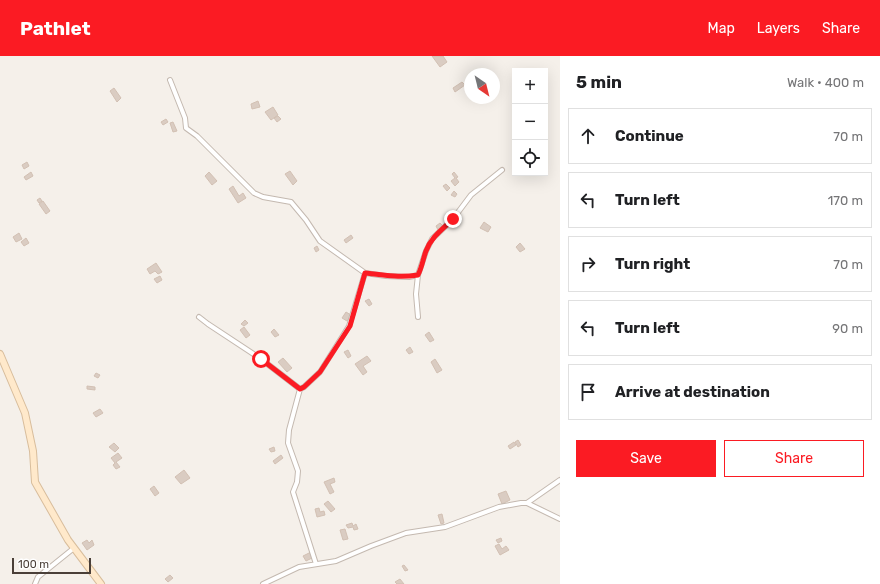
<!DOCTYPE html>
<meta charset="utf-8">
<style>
:root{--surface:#fff;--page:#f6f6f6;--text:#202124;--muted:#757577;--line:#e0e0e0;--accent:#fb1b23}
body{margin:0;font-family:Rubik,sans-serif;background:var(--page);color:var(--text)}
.controls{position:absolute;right:12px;top:12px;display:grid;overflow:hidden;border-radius:0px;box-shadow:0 4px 16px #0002}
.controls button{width:36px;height:36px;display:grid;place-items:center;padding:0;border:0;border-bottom:1px solid var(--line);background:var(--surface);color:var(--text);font:20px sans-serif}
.compass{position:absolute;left:464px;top:12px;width:36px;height:36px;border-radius:50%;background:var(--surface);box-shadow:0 4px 16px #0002;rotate:145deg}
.scale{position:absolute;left:12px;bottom:10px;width:79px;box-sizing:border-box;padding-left:4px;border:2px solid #4a3f38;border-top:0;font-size:11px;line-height:14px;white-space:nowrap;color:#4a3f38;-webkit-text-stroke:3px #fff;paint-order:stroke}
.stop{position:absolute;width:12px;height:12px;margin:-9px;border:3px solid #fb1b23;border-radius:50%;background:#fff}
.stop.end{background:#fb1b23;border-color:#fff;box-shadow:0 1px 4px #0008}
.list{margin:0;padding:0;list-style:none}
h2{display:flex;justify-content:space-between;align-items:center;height:52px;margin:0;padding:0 16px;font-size:17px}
h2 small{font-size:13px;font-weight:400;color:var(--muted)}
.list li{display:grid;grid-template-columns:26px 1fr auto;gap:12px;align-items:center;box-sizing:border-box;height:56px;margin:0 8px 8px;padding:0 8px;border:1px solid var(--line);border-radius:0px}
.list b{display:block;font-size:15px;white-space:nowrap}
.list em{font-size:13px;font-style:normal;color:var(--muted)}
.actions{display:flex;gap:8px;padding:12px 16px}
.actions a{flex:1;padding:9px 0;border:1px solid var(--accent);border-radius:0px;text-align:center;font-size:14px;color:var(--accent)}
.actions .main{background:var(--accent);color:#fff}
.icon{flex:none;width:22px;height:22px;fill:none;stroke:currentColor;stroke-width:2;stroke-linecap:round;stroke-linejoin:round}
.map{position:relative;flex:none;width:560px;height:528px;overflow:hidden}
header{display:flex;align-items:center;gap:24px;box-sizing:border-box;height:56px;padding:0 20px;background:var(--accent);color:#fff}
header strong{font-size:19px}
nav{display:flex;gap:22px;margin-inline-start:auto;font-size:14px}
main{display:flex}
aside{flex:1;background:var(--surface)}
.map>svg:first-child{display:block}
</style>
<header>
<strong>Pathlet</strong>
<nav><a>Map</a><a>Layers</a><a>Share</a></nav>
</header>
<main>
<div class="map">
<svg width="560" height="528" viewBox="0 0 560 528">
<rect width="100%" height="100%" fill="#f5f0ea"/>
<path fill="#daccc2" stroke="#d2c0b3" d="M432 0H443L447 6 440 11Z
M462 26 465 29 455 36 453 32Z
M114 32 121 42 117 46 110 35Z
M258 45 260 51 252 53 251 48Z
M273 51 278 59 271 64 265 56Z
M278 60 281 63 277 66 274 62Z
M166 63 168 66 163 69 161 66Z
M173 66 177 75 173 76 170 67Z
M27 106 29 110 24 113 22 109Z
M290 115 297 125 293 129 285 118Z
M31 116 33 120 26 124 24 121Z
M209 116 217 125 212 129 205 120Z
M454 116 458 121 456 122 459 126 455 130 451 125 455 122 452 118Z
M446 128 450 132 447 135 443 130Z
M233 130 239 140 243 137 246 142 238 147 229 133Z
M454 135 457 138 455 141 451 139Z
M40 142 42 145 39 147 37 144Z
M43 145 50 155 46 158 39 148Z
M484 166 491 171 488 176 480 172Z
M440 167 443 170 438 174 436 170Z
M19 177 22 183 16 186 13 181Z
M351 179 353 182 346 187 344 184Z
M26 182 29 187 24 190 21 186Z
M520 187 525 193 520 196 516 191Z
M317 190 319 194 316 196 314 192Z
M156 207 162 216 158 218 155 215 150 218 147 213Z
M160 220 162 224 157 227 154 223Z
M369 243 372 248 369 250 365 245Z
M346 256 351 259 347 265 342 262Z
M245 264 248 267 244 270 241 268Z
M244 271 250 279 246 282 240 274Z
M274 273 279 279 275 281 271 276Z
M429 276 434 284 430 286 425 279Z
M410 291 413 296 409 298 406 294Z
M348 294 351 300 348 302 344 296Z
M367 300 371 305 363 310 367 316 363 319 355 308Z
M283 302 292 312 287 316 278 306Z
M435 303 442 314 437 317 431 306Z
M96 317 100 319 98 322 94 320Z
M87 330 95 331V334L87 333Z
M100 353 103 357 96 361 93 357Z
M518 384 521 389 518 391 515 386Z
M514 386 516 389 510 393 508 390Z
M114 387 119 392 115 396 109 391Z
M274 391 275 395 271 396 269 393Z
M118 397 122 402 116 406 120 411 116 413 113 409 115 407 111 402Z
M281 399 283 402 275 408 273 405Z
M184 414 190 422 181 428 175 421Z
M334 422 335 426 330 428 334 436 330 438 324 426Z
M154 430 159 437 155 440 150 433Z
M506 435 510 444 502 448 498 438Z
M328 445 335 453 331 456 324 448Z
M319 452 320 456 324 455 325 459 317 461 315 453Z
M442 458 444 467 441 468 438 459Z
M352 467 353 470 356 468 358 473 354 474 353 471 348 472 346 469Z
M345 473 348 483 343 484 340 474Z
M501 482 502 485 498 487 496 484Z
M87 484 89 487 92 484 94 489 87 494 82 487Z
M499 488 502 493 506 490 509 494 500 499 495 490Z
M311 496 314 501 306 505 303 500Z
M44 507 47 510 42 513 40 510Z
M404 509 408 514 405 515 402 510Z
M170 519 173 522 168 526 165 523Z
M400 523 404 528H397L395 526Z"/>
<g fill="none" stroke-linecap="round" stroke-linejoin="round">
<defs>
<path id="minor" d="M170 24 185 62 186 72 197 80 254 137 263 141 291 146 306 164 320 185 365 217 386 220 409 221 418 219
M199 261 208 268 261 303 300 333
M418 261 416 238 418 219 426 195 432 183 453 163 471 139 502 114
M527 447 560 424
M316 508 293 436 297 426 298 415 288 387 289 374 300 333 304 331 320 316 349 270 365 217
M35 528 38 521 74 492
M263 528 299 511 336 505 371 490 406 477 445 471 499 451 521 447H527L560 463"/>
<path id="secondary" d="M0 298 25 357 33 395 35 426 68 484 101 528"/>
</defs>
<use href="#minor" stroke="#c4b9b0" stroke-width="6"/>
<use href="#secondary" stroke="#d8bd9c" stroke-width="8"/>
<use href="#minor" stroke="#fff" stroke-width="4"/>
<use href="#secondary" stroke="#ffe9cb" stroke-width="6"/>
</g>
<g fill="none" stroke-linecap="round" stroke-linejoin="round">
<path stroke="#fb1b23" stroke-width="5" d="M261 303 300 333 304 331 320 316 350 270 365 217C382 219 400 222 418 219 422 211 423 203 426 195 431 181 443 173 453 163"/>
</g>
</svg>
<div class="controls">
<button>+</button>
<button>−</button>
<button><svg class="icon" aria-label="locate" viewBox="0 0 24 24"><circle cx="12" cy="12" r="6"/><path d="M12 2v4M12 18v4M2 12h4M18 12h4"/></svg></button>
</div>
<svg class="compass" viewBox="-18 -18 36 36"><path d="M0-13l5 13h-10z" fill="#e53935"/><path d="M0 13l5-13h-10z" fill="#757577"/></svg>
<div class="scale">100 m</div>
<div class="stop" style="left:261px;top:303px"></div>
<div class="stop end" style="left:453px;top:163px"></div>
</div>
<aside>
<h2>5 min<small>Walk · 400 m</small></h2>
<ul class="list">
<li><svg class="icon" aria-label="ahead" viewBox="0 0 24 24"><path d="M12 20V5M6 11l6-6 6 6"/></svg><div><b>Continue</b></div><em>70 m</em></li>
<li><svg class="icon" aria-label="left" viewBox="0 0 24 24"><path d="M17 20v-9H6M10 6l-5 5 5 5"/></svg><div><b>Turn left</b></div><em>170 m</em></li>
<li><svg class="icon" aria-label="right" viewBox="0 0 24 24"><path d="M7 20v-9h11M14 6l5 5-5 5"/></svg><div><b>Turn right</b></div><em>70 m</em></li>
<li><svg class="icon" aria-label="left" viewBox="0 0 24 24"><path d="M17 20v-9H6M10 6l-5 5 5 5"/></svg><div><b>Turn left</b></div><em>90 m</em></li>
<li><svg class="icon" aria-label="arrive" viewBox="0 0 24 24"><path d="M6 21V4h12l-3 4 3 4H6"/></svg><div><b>Arrive at destination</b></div></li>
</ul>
<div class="actions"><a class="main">Save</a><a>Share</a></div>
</aside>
</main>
